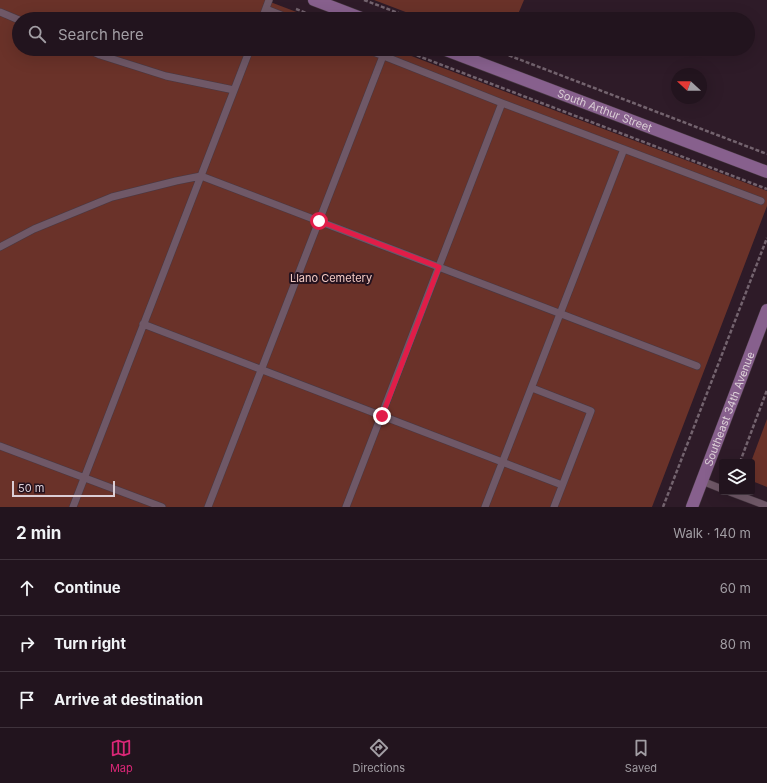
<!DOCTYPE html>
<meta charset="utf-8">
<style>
:root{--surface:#22141e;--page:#2a1d27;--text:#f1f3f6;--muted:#a29ea4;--line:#3f333c;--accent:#db2777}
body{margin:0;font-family:Inter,sans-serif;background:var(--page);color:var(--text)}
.controls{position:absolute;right:12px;bottom:12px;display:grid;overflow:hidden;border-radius:4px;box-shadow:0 4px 16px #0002}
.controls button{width:36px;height:36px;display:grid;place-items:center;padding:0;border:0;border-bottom:1px solid var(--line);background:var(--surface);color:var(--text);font:20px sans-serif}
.compass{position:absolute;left:671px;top:68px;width:36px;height:36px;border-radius:50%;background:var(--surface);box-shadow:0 4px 16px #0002;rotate:291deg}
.scale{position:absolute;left:12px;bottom:10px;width:103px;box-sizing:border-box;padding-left:4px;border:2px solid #dbced6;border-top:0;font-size:11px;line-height:14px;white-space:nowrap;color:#dbced6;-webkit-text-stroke:3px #24121e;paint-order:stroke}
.stop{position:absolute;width:12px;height:12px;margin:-9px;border:3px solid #e11d48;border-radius:50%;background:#fff}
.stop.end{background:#e11d48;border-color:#fff;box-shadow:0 1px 4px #0008}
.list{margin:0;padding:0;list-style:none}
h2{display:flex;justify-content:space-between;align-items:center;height:52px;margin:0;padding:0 16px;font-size:17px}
h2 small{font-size:13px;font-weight:400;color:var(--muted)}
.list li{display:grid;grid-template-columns:26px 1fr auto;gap:12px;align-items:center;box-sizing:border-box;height:56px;padding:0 16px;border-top:1px solid var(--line)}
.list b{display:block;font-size:15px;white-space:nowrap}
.list em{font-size:13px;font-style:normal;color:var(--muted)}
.icon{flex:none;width:22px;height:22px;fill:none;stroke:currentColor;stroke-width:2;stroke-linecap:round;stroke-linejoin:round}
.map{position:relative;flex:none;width:767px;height:507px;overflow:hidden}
.search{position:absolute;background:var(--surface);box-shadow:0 4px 16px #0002;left:12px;right:12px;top:12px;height:44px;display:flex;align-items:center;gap:10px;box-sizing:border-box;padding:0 14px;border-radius:22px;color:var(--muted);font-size:15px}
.sheet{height:220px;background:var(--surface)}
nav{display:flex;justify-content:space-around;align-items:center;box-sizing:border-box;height:56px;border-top:1px solid var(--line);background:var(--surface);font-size:11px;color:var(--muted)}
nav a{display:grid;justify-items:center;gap:2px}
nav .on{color:var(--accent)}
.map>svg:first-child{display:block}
</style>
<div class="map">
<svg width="767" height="507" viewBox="0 0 767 507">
<rect width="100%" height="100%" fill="#2e1b28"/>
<path fill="#6a3229" d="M0 0H265L315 19H19V49H393L767 191V206L652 507H0Z
M374 0H524L516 19H424Z
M767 419V487L752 481V462H751Z"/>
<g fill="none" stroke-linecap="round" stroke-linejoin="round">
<defs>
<path id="lane" d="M266 9 291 19
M0 12 19 20
M262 19 269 0
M87 49 100 55 166 76 234 90
M366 49 502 103 761 201
M0 247 34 229 112 197 176 181 201 176 697 366
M143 324 562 485
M532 388 591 411 554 507
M0 446 162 507
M702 481 722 489
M730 492 767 506
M73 507 250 49
M208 507 383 56
M346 507 502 103
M485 507 624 149"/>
<g id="secondary">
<path d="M314 0 364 19"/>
<path id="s1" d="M443 49 767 172"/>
<path id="s2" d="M692 507 767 310"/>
</g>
</defs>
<use href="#lane" stroke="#483943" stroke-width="8"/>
<use href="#secondary" stroke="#483943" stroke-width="13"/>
<path stroke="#73636e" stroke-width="2.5" stroke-dasharray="4 2" stroke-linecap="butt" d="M364 0 414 19
M296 9 322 19
M400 49 767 189
M492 49 767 154
M740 462 767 390
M663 507 767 238"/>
<use href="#lane" stroke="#6f5867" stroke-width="7"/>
<use href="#secondary" stroke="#87608d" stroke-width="12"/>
</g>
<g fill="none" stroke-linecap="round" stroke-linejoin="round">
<path stroke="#e11d48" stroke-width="5" d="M319 221 439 267 382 416"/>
</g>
<g text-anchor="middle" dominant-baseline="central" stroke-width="4" stroke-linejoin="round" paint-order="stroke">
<g font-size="11" fill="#dbced6" stroke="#24121e">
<text stroke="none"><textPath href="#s1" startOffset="173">South Arthur Street</textPath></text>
<text stroke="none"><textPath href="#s2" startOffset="105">Southeast 34th Avenue</textPath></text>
</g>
<g font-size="11" fill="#f3cac3" stroke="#24121e">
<text x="331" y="278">Llano Cemetery</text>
</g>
</g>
</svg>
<div class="controls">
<button><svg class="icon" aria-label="layers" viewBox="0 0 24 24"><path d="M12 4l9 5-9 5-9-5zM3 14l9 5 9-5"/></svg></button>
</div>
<svg class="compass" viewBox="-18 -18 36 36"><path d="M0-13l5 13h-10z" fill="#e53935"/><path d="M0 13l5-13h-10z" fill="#a29ea4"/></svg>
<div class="scale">50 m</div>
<div class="stop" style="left:319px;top:221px"></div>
<div class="stop end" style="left:382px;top:416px"></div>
<div class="search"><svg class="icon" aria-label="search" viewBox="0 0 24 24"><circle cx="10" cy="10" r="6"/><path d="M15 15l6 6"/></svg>Search here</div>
</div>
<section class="sheet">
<h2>2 min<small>Walk · 140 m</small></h2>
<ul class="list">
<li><svg class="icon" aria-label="ahead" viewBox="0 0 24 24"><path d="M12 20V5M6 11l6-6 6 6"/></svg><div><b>Continue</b></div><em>60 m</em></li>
<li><svg class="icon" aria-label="right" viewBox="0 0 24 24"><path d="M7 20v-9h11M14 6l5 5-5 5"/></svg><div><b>Turn right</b></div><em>80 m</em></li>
<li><svg class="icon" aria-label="arrive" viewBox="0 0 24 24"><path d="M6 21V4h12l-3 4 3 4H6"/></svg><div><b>Arrive at destination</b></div></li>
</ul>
</section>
<nav>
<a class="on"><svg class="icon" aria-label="map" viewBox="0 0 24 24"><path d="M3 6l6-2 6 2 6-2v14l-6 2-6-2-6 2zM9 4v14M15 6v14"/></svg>Map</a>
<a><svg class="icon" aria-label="directions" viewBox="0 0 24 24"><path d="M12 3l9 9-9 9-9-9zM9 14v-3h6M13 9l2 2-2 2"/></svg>Directions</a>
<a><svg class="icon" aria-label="saved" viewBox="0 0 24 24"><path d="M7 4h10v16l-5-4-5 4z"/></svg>Saved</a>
</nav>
